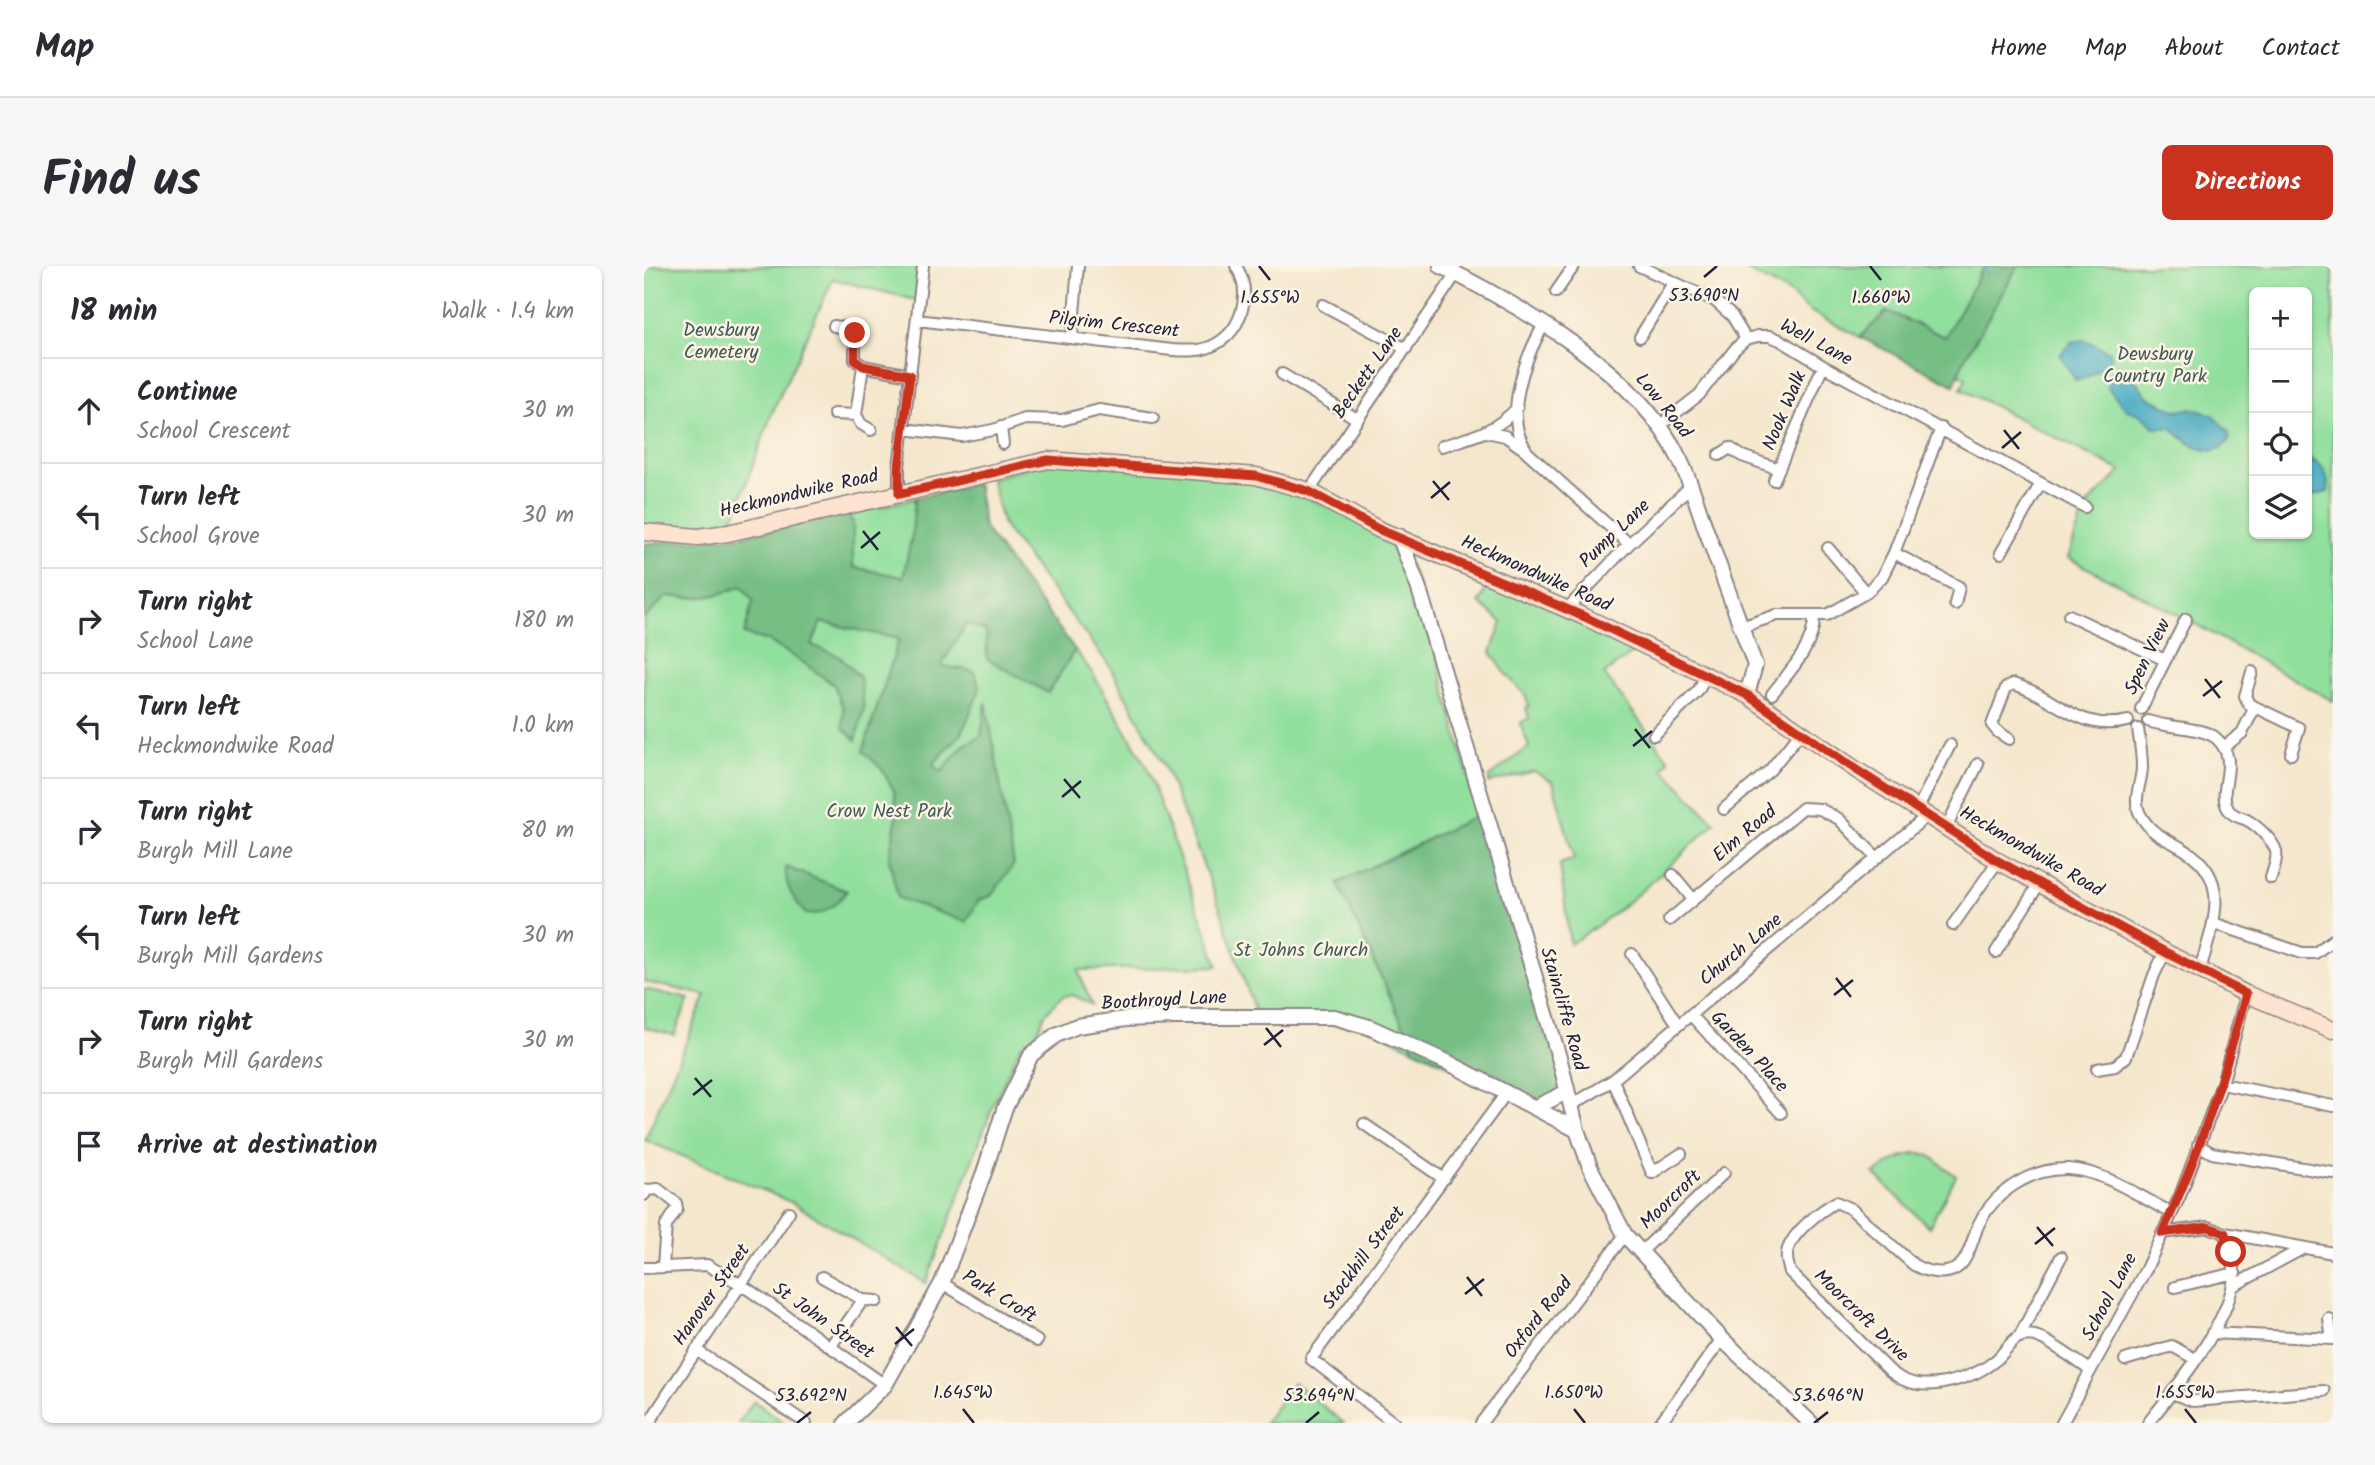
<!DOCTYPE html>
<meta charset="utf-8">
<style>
:root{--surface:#fff;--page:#f7f7f7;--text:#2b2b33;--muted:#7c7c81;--line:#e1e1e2;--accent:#c8321e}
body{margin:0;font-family:Kalam,sans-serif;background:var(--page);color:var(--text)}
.controls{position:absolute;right:21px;top:21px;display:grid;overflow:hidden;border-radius:10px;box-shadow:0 2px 5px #0004}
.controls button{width:63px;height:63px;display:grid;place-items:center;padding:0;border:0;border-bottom:2px solid var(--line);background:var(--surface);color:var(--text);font:35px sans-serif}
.stop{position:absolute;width:21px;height:21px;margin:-16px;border:5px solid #c8321e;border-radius:50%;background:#fff}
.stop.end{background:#c8321e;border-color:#fff;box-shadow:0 2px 7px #0008}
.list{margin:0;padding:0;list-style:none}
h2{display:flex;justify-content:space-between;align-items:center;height:91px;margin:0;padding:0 28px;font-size:30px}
h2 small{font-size:23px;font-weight:400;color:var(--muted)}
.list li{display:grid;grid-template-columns:46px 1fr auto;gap:21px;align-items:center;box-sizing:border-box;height:105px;padding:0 28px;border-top:2px solid var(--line)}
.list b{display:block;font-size:26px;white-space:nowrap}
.list p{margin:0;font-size:23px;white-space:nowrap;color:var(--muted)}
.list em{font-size:23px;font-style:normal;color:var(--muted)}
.icon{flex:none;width:38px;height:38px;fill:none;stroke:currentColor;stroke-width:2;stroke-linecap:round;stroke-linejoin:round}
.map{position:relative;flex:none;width:1689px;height:1157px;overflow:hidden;border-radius:10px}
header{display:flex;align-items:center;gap:42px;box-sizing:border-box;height:98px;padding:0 35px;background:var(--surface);border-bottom:2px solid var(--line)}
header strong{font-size:33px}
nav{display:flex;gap:38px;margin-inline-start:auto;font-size:24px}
.intro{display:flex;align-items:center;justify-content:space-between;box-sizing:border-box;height:168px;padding:0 42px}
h1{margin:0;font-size:49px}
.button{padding:18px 32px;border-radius:10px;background:var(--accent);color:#fff;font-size:24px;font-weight:700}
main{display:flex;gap:42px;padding:0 42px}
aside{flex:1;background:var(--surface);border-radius:10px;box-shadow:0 2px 5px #0004}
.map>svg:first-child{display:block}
</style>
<header>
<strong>Map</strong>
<nav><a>Home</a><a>Map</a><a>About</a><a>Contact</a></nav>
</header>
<div class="intro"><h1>Find us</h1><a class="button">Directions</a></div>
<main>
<aside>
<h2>18 min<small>Walk · 1.4 km</small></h2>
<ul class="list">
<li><svg class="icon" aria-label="ahead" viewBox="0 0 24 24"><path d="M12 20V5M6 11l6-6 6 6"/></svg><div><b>Continue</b><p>School Crescent</p></div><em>30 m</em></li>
<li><svg class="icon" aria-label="left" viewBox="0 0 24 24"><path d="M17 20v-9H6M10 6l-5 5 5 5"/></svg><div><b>Turn left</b><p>School Grove</p></div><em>30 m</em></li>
<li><svg class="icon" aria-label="right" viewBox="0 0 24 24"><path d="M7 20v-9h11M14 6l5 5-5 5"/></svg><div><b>Turn right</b><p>School Lane</p></div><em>180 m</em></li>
<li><svg class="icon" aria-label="left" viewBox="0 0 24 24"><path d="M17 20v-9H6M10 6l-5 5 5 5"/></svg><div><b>Turn left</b><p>Heckmondwike Road</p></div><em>1.0 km</em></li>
<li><svg class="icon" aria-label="right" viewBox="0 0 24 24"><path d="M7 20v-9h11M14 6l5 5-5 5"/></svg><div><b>Turn right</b><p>Burgh Mill Lane</p></div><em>80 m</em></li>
<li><svg class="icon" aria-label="left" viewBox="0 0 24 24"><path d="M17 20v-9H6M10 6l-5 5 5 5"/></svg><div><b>Turn left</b><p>Burgh Mill Gardens</p></div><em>30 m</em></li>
<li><svg class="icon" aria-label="right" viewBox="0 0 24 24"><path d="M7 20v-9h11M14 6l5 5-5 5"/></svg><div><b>Turn right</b><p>Burgh Mill Gardens</p></div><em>30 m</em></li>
<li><svg class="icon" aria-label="arrive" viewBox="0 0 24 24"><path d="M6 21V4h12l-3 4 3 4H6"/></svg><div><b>Arrive at destination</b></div></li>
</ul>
</aside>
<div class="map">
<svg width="1689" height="1157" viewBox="0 0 1689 1157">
<rect width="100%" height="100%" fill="#fcf5e5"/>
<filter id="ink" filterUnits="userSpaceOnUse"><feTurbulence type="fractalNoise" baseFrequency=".0143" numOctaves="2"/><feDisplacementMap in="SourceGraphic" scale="14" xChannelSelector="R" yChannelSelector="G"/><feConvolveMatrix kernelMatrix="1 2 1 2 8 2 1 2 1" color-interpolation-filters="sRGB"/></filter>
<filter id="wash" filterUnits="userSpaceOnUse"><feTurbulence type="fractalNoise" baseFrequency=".00686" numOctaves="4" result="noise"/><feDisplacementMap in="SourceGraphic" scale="28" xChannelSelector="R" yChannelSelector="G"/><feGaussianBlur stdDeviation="1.57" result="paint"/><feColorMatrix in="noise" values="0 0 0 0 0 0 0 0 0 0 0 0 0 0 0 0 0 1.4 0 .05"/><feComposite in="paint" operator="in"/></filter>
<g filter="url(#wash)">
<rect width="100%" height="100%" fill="#f5e7cd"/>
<path fill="#91df9d" stroke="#5a806c" stroke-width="2" fill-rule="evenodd" d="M0 0H279L275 35 189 13 128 147 84 267 0 266Z
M1094 0H1689V435L1542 353 1424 292 1441 241 1477 205 1317 123 1322 112 1227 61 1216 71 1166 45 1143 25ZM1610 26H1663V268H1610Z
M404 194 612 210 755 270 775 323 834 549 694 617 770 783 725 761 613 752 572 631 520 499 464 398 359 259 347 213Z
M333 218 340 262 449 408 503 501 574 700 434 704 448 739 428 729 419 730 401 748 393 767 376 781 350 837 282 1017 149 937 1 874 62 729 0 716V278L98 270 204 248Z
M847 312 999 379 960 408 1025 494 1019 503 1071 557C1025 600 980 645 926 678L916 598 930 593 909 516 890 505 845 517V511L885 481 876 457 885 452 882 442 885 440 881 429 862 408 847 386 858 356 835 337Z
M0 723 45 733 30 769 0 761Z
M1272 887 1285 889 1312 910 1285 961 1230 908 1253 893Z
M650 1117 700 1157H620Z
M110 1135 140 1157H94Z"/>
<path fill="#74be84" stroke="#4b7060" stroke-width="2" d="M1340 0H1374L1320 94 1310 119 1216 71 1243 45 1301 71Z
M333 218 340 262 431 384 404 427 343 393 342 365 322 358 297 400 330 405 336 423 318 467 289 498 297 506 319 480 337 470 342 436 370 598 347 630 335 634 322 656 254 632 245 593 253 549 250 525 237 502 219 485 255 373 177 356 168 379 195 390 216 411 220 442 212 474 199 462V442L190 419 157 395 124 375 100 368 109 335 98 320C69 332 55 334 23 330L0 353V278L98 270 204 248 209 257V301L259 311 268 269 271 232Z
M834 549 916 795 923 826 892 841 770 783 694 617Z
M142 601 203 625C192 639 180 650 162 648 150 635 140 620 142 601Z"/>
<path fill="#41a8c1" stroke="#32657e" stroke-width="2" d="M1441 74 1466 86 1467 94C1456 103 1446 112 1432 115L1416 89 1427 76Z
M1475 107 1491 114 1504 131 1522 140 1534 145 1547 142 1569 149 1584 165 1586 173C1570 198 1542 177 1528 162H1512L1495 148 1483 144 1463 121 1467 110Z
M1663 191C1680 200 1685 206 1684 226L1663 231Z"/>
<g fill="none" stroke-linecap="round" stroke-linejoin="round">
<path stroke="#41a8c1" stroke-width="2.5" d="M1339 0 1344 8"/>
</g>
</g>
<g filter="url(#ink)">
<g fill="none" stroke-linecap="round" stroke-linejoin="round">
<defs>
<path id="minor" d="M995 0 1071 35 1088 50 1102 73
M912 26 930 0
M679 39 762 83
M273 54 528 84C543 85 558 86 572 78 599 63 608 26 592 0
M901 57C884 85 866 132 874 166 876 173 880 180 883 186L985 278
M190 60 206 63 211 67V94L219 100
M996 71 1029 17
M428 72 434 0
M638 108 713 153
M190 148 212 149
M1015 160 1055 129 1091 83 1102 73 1114 70H1126L1136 74 1179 100 1441 241
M357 161 359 178
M260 163 318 170 349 164 381 153 418 154 455 144 509 152
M227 164 217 158 212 149 219 100 266 109
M842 166 861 170 881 184
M798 180C828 171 851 166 873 142
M1075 189 1086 182 1098 190 1135 203
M1130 214 1179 100
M665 225 812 8
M255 228V201L279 0
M1184 282 1222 327
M1250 287 1315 321 1311 338
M1357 287 1397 217
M923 343 985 278 1046 221
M1425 349 1521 394
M1097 361 1133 349H1183L1222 327 1238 311 1250 287 1297 162
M1608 406 1601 430 1605 438 1655 462 1647 488
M1128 428C1145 406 1171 380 1170 350
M1497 443 1542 353
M1504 455C1523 462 1559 461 1572 472 1598 495 1572 523 1584 543 1588 550 1596 551 1603 554 1612 559 1629 574 1632 585 1634 593 1629 604 1627 612
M1494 463C1496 476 1498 488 1498 501 1498 516 1488 533 1496 548 1508 570 1522 572 1541 584 1590 614 1568 660 1556 704
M1010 469 1054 425 1063 408
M1365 473 1354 466 1348 459 1362 422 1369 418C1412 430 1434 467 1484 455
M1580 481 1598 467 1611 441
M1274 542 1306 479
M1080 543 1126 504 1157 466
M1302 562 1334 498
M1029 609 1049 633
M1025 654 1159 542 1176 543 1195 553 1233 592
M1569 657 1658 687H1671L1689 674
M1309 659 1354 595
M1352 686 1395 618
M988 688 1034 759
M1047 749 1137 847
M1453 803 1471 800 1482 791 1510 709 1521 686
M969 814 1008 907 1037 888
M1578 818 1689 840
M928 839 969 814 1284 549
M720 858 800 913
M1554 879 1568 887 1689 907
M0 929 3 924 14 923 32 937 33 943 22 960 19 1000
M1518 967 1564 961 1581 967 1689 987
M997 986 1080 907
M0 1002 63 999 98 1019 241 1119
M178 1011 219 1034 233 1035
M298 1017 393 1075
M1589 1020 1658 983
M1531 1021 1591 1007
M1568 1067 1688 1073 1685 1053
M1376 1069 1417 991
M186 1081 219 1034
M52 1084 162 1157
M1481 1094 1528 1080 1551 1093
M1446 1104C1434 1096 1403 1073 1391 1070 1369 1065 1365 1083 1352 1094 1331 1112 1286 1126 1260 1114 1255 1112 1250 1108 1246 1105L1146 1006C1144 998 1141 991 1144 983 1150 965 1176 945 1192 936L1207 943 1270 999C1284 1007 1307 1012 1319 996 1326 986 1329 973 1333 962 1348 927 1386 902 1424 903 1462 905 1495 931 1528 947
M1528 1127 1549 1135 1680 1125
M5 1157C50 1086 99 1017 145 946
M750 1157 667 1093 863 826
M837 1157 981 969
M1016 1157 1078 1073
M1418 1157 1502 1003 1536 930 1578 818 1602 728
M1504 1157C1532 1122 1588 1054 1590 1009 1591 995 1585 980 1581 967"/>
<path id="tertiary" d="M797 0C880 42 995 107 1036 194 1047 217 1054 241 1062 264 1078 309 1095 354 1111 399L1103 429
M755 270 775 323 916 795 933 864 946 901 981 969 1078 1073 1167 1157
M892 841 923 826
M202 1157 241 1119 298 1017 341 904 360 844 387 789 412 769 433 760 482 753 530 751H690L725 761 805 797 933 864"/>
<path id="secondary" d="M0 266 54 271 84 267 404 194 612 210 665 225 734 263 941 351 1103 429 1211 503 1354 595 1521 686 1602 728 1689 764"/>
</defs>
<use href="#minor" stroke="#8c8484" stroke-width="14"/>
<use href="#tertiary" stroke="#8c8484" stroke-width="18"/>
<use href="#secondary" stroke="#8c8484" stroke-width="19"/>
<use href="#minor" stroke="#fff" stroke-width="10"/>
<use href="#tertiary" stroke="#fff" stroke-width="14"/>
<use href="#secondary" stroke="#fee3d1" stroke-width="16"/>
</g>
</g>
<g fill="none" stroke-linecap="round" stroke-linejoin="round" filter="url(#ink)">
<path stroke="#c8321e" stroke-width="9" d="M211 67V94L219 100 266 109 255 201V228L404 194 612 210 664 225 734 263 941 351 1103 429 1211 503 1354 595 1521 686 1602 728C1580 810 1555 890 1518 967L1564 961 1581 967 1587 986"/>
</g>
<path fill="none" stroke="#22223b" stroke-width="2.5" d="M615 0 626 14M1226 0 1237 14M1060 11 1073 0M1360 164 1375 183M1358 182 1377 166M789 215 805 234M787 232 806 216M219 265 234 284M217 282 236 266M1561 413 1576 432M1559 430 1578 415M991 463 1006 482M989 480 1008 465M420 513 436 532M418 531 437 515M1192 712 1207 731M1190 729 1209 714M622 762 637 781M620 779 639 764M51 812 67 831M49 829 68 814M1393 961 1409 980M1391 978 1411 962M823 1011 838 1030M821 1028 840 1013M252 1061 268 1080M251 1078 270 1063M319 1143 330 1157M930 1143 941 1157M1541 1143 1552 1157M153 1157 167 1146M662 1157 675 1146M1170 1157 1184 1146"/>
<g text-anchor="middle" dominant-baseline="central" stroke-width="5" stroke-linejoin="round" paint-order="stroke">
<g font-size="19" fill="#22223b" stroke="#fcf5e5">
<text transform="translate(470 59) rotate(6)">Pilgrim Crescent</text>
<text transform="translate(1172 77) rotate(28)">Well Lane</text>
<text transform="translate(724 107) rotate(-55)">Beckett Lane</text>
<text transform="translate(1019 140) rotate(51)">Low Road</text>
<text transform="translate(1141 145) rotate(-67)">Nook Walk</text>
<text transform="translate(155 228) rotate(-13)">Heckmondwike Road</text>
<text transform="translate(971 268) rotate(-44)">Pump Lane</text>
<text transform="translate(892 308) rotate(24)">Heckmondwike Road</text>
<text transform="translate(1504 391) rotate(-64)">Spen View</text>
<text transform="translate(1101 568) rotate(-40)">Elm Road</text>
<text transform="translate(1387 586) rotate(30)">Heckmondwike Road</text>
<text transform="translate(1097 684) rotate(-40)">Church Lane</text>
<text transform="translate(520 735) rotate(-3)">Boothroyd Lane</text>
<text transform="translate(919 743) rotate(74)">Staincliffe Road</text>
<text transform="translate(1105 786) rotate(47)">Garden Place</text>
<text transform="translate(1027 934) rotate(-44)">Moorcroft</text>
<text transform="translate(720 992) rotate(-53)">Stockhill Street</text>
<text transform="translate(68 1029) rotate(-55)">Hanover Street</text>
<text transform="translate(355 1031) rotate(32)">Park Croft</text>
<text transform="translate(1466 1031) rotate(-62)">School Lane</text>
<text transform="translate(1217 1050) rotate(44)">Moorcroft Drive</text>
<text transform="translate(895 1052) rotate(-52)">Oxford Road</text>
<text transform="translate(179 1055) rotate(35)">St John Street</text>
</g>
<g font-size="19" fill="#435b58" stroke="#fcf5e5">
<text x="77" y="65">Dewsbury<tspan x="77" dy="22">Cemetery</tspan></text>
<text x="1511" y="89">Dewsbury<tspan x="1511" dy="22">Country Park</tspan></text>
<text x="245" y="546">Crow Nest Park</text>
<text x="657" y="685">St Johns Church</text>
</g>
</g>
<g font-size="18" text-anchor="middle" fill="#22223b" stroke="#fcf5e5" stroke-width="5" stroke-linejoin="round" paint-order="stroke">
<text x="1060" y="35">53.690°N</text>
<text x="626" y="37">1.655°W</text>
<text x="1237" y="37">1.660°W</text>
<text x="319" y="1132">1.645°W</text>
<text x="930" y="1132">1.650°W</text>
<text x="1541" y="1132">1.655°W</text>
<text x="167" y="1135">53.692°N</text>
<text x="675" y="1135">53.694°N</text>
<text x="1184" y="1135">53.696°N</text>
</g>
</svg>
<div class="controls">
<button>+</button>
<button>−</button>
<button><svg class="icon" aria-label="locate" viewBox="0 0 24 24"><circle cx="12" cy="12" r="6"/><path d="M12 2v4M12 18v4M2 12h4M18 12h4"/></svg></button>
<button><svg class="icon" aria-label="layers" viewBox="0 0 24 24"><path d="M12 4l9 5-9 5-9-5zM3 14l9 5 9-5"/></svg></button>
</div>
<div class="stop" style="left:1587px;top:986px"></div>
<div class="stop end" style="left:211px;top:67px"></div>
</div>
</main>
